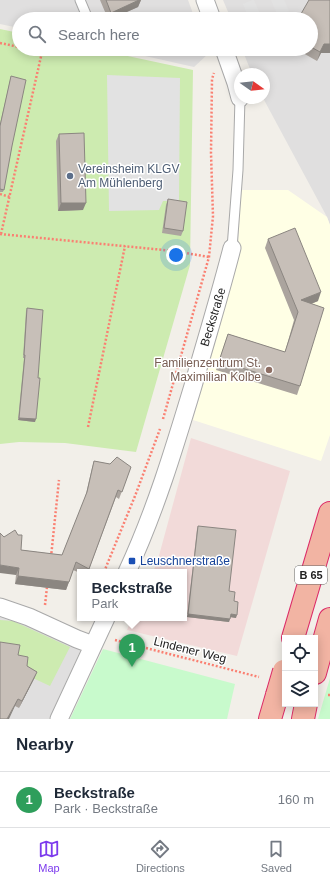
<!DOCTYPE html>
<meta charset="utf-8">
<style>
:root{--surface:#fff;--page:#f2f2f3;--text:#1f2937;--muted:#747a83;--line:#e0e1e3;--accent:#7c3aed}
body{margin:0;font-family:Helvetica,sans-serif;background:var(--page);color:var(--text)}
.controls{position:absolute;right:12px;bottom:12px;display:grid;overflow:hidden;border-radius:0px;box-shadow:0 2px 10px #0003}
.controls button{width:36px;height:36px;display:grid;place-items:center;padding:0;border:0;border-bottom:1px solid var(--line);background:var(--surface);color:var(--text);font:20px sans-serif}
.compass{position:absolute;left:234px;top:68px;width:36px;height:36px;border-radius:50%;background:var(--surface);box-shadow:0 2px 10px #0003;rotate:104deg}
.you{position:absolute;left:176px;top:255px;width:14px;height:14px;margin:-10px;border:3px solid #fff;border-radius:50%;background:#1a73e8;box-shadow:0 0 0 6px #1a73e833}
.badge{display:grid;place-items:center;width:26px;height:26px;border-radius:50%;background:var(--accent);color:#fff;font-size:13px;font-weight:700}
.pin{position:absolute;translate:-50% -33px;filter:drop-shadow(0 1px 2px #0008)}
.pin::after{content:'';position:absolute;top:21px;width:14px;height:12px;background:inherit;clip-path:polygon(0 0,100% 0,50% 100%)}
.popup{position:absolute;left:77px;top:569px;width:110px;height:52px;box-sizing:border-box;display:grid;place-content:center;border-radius:0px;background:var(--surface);filter:drop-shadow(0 1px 3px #0005);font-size:13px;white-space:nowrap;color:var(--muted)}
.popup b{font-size:15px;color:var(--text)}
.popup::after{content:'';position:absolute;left:50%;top:100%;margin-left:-8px;border:8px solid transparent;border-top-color:var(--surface)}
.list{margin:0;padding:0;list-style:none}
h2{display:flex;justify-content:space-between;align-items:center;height:52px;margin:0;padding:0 16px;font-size:17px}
h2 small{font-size:13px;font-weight:400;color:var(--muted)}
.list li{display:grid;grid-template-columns:26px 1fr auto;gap:12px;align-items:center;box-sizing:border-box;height:56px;padding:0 16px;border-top:1px solid var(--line)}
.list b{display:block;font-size:15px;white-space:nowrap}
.list p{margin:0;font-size:13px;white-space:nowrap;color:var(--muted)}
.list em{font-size:13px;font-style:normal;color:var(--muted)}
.icon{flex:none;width:22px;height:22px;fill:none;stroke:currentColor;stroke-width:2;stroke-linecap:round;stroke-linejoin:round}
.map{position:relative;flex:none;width:330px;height:719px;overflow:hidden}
.search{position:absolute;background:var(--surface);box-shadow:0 2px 10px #0003;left:12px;right:12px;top:12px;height:44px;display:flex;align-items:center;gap:10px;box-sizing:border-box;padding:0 14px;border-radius:22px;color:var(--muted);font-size:15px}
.sheet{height:108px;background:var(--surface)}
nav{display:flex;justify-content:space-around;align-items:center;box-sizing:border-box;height:56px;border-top:1px solid var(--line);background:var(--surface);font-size:11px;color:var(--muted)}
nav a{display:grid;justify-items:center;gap:2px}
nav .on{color:var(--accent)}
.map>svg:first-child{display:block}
</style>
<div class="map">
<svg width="330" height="719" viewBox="0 0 330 719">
<rect width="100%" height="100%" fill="#f2efe9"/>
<path fill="#e0dfdf" d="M0 0H188L195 19H19V28L0 24Z
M223 0H330V225L327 217 263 98H264V74H252L242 49H311V19H231Z
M114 49H206L208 54 194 67Z
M0 613 81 649 49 719H0Z"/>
<path fill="#f2dad9" d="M191 438 290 471 237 656 127 630 132 618H184V572H153L157 563Z"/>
<path fill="#ffffe5" d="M241 190H288L327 217 330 225V435L321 461 193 420 222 319 238 249Z"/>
<path fill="#cdebb0" d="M0 29 19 33V49H95L193 70 190 265 136 452 65 443 19 442 0 444Z
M0 620 13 621 70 647 50 686 24 674 0 650Z"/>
<path fill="#c8facc" d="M103 649 235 684 227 719H70Z
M330 678V719H318Z"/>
<path fill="#e2e2e2" d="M252 0H254L262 19H249L243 4Z
M271 0H284L289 11 278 16Z
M107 75 180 78 179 201H163L159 210 109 211Z"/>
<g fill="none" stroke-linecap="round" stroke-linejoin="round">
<defs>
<path id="service" d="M80 0 88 19
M232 248 238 170 240 98"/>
<path id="minor" d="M205 0 212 19
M224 49 236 83 240 98
M127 572C155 512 174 449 193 386 206 340 220 295 232 248
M0 607 29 617 77 639 93 645
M59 719 106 618"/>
<path id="trunk" d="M293 638 330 513
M315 673 330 619
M270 719 277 695
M303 719 306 704"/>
</defs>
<use href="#service" stroke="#a9a9a9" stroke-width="11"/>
<use href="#minor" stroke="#a9a9a9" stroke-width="19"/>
<use href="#trunk" stroke="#dc2a67" stroke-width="24"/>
<path stroke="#fa8072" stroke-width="2.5" stroke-dasharray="2 2" stroke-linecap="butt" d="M0 43 19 47
M0 194 10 197
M0 234 174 251 209 257
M1 234 42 52 27 49
M163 419 209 257 213 216 211 153 212 79 214 73
M88 427 125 246
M51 557 59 480
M104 572 135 496 160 429
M45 605 47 587
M115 640 259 677
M328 695H330"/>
<use href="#service" stroke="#fff" stroke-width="9"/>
<use href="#minor" stroke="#fff" stroke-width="17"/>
<use href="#trunk" stroke="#f2b4a3" stroke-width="22"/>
<defs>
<path id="trunk-bridge" d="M277 695 284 671"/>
</defs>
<use href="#trunk-bridge" stroke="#dc2a67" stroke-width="24" stroke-linecap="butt"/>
<use href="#trunk-bridge" stroke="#f2b4a3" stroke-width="22"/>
</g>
<path fill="#aba49e" d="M100 0H141L138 7 111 19H108Z
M330 0V53H321L317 61 296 49H311V19Z
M11 76 12 146 3 192H0V124Z
M59 134 83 210 58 211 56 141Z
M168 199 183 231 181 236 162 233 166 205Z
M268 239 318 301 311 304 300 386 297 395 216 370 228 334 285 352 294 320 265 248Z
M27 308 35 422 18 420 24 358H23L26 311Z
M94 461 110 464 131 467 119 499 116 497 88 572H80V573L73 570 66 590 15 584 16 575 4 537 21 550 62 555 85 498 92 468Z
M198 526 234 601 236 618 230 617 229 622 187 617 197 529Z
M18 655 27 666 37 672 34 679 19 708 15 706Z"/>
<path fill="#8b8681" d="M139 0H141L138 7 111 19H109L111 13Z
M324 44H330V53H321L317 61 320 52Z
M61 203H86L83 210 58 211Z
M321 292 318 301 298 309 301 300Z
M19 418 36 419 35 422 18 420Z
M0 565 19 568 16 575 0 573Z
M18 576 69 582 66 590 15 584Z
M188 614 230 619 229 622 187 617Z
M231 614 237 615 236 618 230 617Z
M37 672 34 679 19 708 22 701Z
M18 699 15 706 9 719H7Z"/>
<path fill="#c7bfb8" stroke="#8b8681" d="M106 0H139L111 13Z
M309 0H330V44H324L320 52 311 47V19H298Z
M11 76 26 80 12 146 4 190 0 189V126Z
M84 133 86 203H61L59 134Z
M168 199 187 202 183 231 164 228Z
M295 228 321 292 301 300 324 308 300 386 219 361 228 334 285 352 298 312 268 239Z
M27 308 43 310 38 378H40L36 419 19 418 25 355H24Z
M117 457 131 467 122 492 118 490 89 569 76 562 69 582 18 576 19 568 0 565V533L4 537 15 530 18 535H22L21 550 62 555 87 492 94 461 110 464Z
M198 526 236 530 229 591 235 592 234 601 238 602 237 615 231 614 230 619 188 614Z
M0 642 20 645 18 655 28 657 27 666 37 672 22 701 18 699 7 719H0Z"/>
<circle fill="#5c6f8a" stroke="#fff" stroke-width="1.5" cx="70" cy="176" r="4"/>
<circle fill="#8d6e63" stroke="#fff" stroke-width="1.5" cx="269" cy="370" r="4"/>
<rect fill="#1a4fb4" stroke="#fff" stroke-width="1.5" x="128" y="557" width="8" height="8" rx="2"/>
<g text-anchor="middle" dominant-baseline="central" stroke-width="3" stroke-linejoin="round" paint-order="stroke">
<rect fill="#fff" stroke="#646464" stroke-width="1" x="295" y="566" width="32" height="18" rx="3"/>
<g font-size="11" font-weight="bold" fill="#222">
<text x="311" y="575">B 65</text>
</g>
<g font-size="12" fill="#4e5e75" stroke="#fff" text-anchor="start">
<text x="78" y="169">Vereinsheim KLGV<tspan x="78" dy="14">Am Mühlenberg</tspan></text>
</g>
<g font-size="12" fill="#222" stroke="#fff">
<text transform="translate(213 317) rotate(-73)">Beckstraße</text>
<text transform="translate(190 650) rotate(14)">Lindener Weg</text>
</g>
<g font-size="12" fill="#785e54" stroke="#fff" text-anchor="end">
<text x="261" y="363">Familienzentrum St.<tspan x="261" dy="14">Maximilian Kolbe</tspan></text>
</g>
<g font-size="12" fill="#164399" stroke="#fff" text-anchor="start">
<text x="140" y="561">Leuschnerstraße</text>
</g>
</g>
</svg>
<div class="controls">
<button><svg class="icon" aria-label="locate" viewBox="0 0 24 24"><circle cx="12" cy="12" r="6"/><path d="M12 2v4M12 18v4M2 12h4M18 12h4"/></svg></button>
<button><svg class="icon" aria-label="layers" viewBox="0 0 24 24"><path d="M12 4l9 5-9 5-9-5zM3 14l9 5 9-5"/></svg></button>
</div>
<svg class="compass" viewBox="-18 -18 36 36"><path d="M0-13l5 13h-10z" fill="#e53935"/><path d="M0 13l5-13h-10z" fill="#747a83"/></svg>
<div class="you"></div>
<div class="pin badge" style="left:132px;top:667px;background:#2e9e5b">1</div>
<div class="popup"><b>Beckstraße</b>Park</div>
<div class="search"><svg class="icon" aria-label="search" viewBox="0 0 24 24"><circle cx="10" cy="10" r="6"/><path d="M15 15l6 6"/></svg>Search here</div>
</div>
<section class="sheet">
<h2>Nearby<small></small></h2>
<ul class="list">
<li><span class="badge" style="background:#2e9e5b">1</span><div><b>Beckstraße</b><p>Park · Beckstraße</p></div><em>160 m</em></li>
</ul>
</section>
<nav>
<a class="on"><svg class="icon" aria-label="map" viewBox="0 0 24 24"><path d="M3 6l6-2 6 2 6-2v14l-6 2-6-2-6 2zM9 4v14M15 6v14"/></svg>Map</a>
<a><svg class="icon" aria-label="directions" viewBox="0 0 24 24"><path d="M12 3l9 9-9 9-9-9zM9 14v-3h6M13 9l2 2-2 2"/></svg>Directions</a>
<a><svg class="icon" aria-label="saved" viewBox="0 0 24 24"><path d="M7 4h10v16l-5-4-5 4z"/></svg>Saved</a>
</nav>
